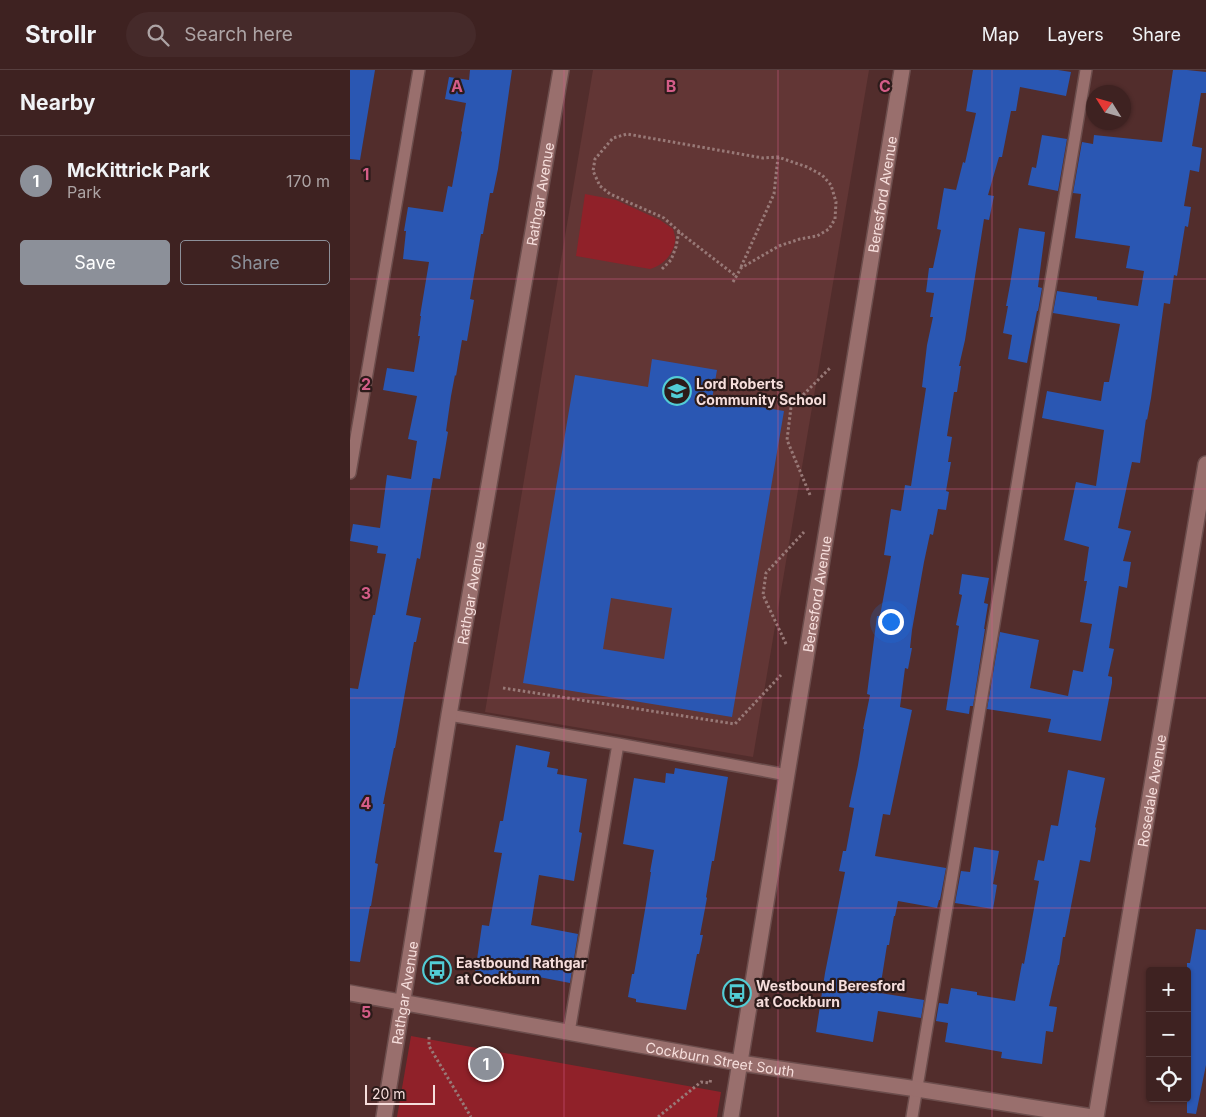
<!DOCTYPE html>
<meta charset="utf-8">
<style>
:root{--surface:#3e2221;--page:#452a2a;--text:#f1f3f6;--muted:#ada4a5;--line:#573f3f;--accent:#8c9099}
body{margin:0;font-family:Inter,sans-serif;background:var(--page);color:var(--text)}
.controls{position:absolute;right:15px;bottom:15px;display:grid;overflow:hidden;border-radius:5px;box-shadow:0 1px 4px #0004}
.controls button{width:45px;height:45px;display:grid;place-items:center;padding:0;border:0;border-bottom:1px solid var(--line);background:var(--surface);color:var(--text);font:25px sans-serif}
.compass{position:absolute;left:736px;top:15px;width:45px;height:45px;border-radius:50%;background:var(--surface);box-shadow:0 1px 4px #0004;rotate:307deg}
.scale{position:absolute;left:15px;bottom:12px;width:70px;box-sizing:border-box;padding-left:5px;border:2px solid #f6dedc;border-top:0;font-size:14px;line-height:18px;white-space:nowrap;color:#f6dedc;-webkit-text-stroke:4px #2c1b1a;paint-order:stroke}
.you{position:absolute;left:540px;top:551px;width:18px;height:18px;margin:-12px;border:4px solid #fff;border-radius:50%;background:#1a73e8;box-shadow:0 0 0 8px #1a73e833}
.badge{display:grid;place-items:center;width:32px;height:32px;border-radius:50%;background:var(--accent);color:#fff;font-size:16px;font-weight:700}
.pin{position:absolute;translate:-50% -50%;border:2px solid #fff;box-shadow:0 1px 5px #0006}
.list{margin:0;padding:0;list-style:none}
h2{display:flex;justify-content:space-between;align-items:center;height:65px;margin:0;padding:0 20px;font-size:21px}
h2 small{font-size:16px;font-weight:400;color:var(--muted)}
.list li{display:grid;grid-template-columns:32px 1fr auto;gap:15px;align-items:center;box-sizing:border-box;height:90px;padding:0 20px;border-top:1px solid var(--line)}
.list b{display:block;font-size:19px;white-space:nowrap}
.list p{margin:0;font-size:16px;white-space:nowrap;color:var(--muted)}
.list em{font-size:16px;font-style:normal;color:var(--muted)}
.actions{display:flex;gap:10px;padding:15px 20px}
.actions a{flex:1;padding:11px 0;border:1px solid var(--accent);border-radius:5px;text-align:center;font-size:18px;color:var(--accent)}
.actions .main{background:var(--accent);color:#fff}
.icon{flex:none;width:28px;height:28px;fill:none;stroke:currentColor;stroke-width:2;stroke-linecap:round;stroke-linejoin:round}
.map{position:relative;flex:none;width:856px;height:1047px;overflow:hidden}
header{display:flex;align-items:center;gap:30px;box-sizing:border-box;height:70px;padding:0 25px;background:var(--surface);border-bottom:1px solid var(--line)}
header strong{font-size:24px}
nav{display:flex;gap:28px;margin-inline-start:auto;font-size:18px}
.search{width:350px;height:45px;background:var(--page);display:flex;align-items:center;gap:12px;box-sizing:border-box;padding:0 18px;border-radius:28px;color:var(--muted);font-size:19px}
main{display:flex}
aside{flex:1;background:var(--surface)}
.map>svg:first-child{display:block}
</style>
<header>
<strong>Strollr</strong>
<div class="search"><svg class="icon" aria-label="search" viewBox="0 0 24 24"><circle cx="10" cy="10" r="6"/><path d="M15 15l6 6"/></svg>Search here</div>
<nav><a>Map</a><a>Layers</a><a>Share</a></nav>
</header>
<main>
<aside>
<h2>Nearby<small></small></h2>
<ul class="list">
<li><span class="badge">1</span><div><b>McKittrick Park</b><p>Park</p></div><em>170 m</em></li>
</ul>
<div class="actions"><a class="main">Save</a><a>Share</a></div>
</aside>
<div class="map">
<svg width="856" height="1047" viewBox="0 0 856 1047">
<rect width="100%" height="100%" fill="#522d2c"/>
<path fill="#623635" d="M243 0H519L403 687 135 642Z"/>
<path fill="#902129" d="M235 124 266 130 310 150 323 159C324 163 326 168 325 172 323 185 312 196 300 199L226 186Z
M61 966 371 1022 367 1047H47Z"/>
<path fill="#2a57b3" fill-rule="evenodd" d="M0 0H25L10 90 0 89Z
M120 0H162L148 99 143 123H140L133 164H131L120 229 124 230 117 271 112 270 106 306 105 305 101 326 96 361 98 362 90 409 83 408 70 489 67 488 56 545 71 548 66 572H64L45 678H44L33 734H35L25 793 28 794 21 836H20L10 892 0 891V618L8 619 23 545H25L36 484 27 483 28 476 0 471 3 454 30 458 37 405 61 409 67 371 58 369 67 326 33 320 37 298 64 302 70 266H68L71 246H70L79 192 53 189 56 161H54L58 137 93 142 98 116 102 117 112 62 111 61 116 33 95 29 99 7 119 10Z
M623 0H708L721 2 716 26 670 17 666 41H661L652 87H649L638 125 644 126 639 150 634 149 615 270 609 296H611L607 322H604L597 366 602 367 598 392H601L596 421 599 422 596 440 588 439 583 465 580 464 574 492 562 560 560 578H562L558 599 555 598 550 637 562 640 540 745 533 744 525 786 596 798 590 830H589L587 838 548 831 545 846H544L539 875H537L531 913 530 923 574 930 571 948 528 941 523 972 466 962 475 903 495 802 489 801 493 781H496L504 738 499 737 508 695 514 659H513L520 625 517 624 527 546H530L541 486 534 485 541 439 551 441 555 415 561 416 576 318 572 317 577 275 583 247H580L584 223 576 222 579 198H583L591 160 587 159 594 118 606 120 613 92 615 93 626 43 616 41Z
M823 0H837L856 2V23H851L842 76 852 78 849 102 840 100 834 136 841 137 838 157 835 156 827 206 824 205 820 234 814 233 801 328 797 350 796 349 790 393 782 392 768 458 781 461 773 491 781 492 777 518 769 516 759 578 764 579 758 606 762 607V613L751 671 698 662 701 649 637 639 650 562 689 570 680 618 718 626 723 600 733 602 742 554 730 552 737 511H734L739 477 714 470 726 412 746 416 754 360 692 348 697 321 751 331 754 312H759L770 254 703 243 707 221 747 227V230L788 236 794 201 776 198 780 176 725 168 731 124 723 123 732 72 743 74 744 65 812 72Z
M692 65 717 69 708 121 678 115 682 97 686 98Z
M669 158 695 162 688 217 692 218 688 241H687L677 293 658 289 662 265 653 263 658 236H656L660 215Z
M302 289 367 300 362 329 434 341 382 647 173 613 225 305 298 317ZM261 528 322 538 314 589 253 579Z
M612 504 639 508 634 533 638 534 634 559H635L623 636H620L619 644 596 640 609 556 606 555 612 525 609 524Z
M166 675 200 682 197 697 208 699 207 704 237 709 229 762 232 763 224 811 189 805 181 855 228 864 220 913 168 903 167 910 125 903 132 855 139 856 152 783 144 782 150 751H153Z
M325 698 378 707 364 791H362L356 827 357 828 350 865H353L349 884H347L336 940 286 932V929L278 927 282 904H284L296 834 301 802H300L304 780 273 774 284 708 315 713 316 703 324 704Z
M718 700 755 708 745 757 746 758 740 792 730 790 715 867H713L709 895H708L699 936 707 937 703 962 696 961 692 994 651 988 652 982 595 972 598 953 586 951 589 933 598 934 601 918 627 922V925L665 931 672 893 674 894 689 811 684 810 688 790 694 791 701 755 708 756Z
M624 777 649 781 643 814 647 815 643 839 605 833 611 801 620 802Z
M846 859 856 860V995L846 1044 837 1043V893H840Z"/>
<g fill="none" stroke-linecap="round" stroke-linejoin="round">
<defs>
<path id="lane" d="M0 403 69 0
M99 645 268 674 437 705
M219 962 268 674
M562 1047 736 0"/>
<g id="street">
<path id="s1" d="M0 923 390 993 567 1019 742 1047"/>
<path id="s2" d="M34 1047 99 645 211 0"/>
<path id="s3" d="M381 1047 552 0"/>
<path id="s4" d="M746 1047 856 394"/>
</g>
</defs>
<use href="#lane" stroke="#6c4d4c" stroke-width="14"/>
<use href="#street" stroke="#6c4d4c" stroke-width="18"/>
<path stroke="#987977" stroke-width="3" stroke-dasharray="2.5 2.5" stroke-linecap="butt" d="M391 197 424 124 428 87
M312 199 321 190 326 177 329 161
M383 212 391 198 429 176 450 169 467 166 479 159 485 149 486 132 481 115 472 105 457 97 428 87 413 88 277 64 263 68 245 89 243 101 250 116 260 124 314 148 333 165 386 206
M460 425 437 370 441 337 481 297
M436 574 413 525 416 503 454 462
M153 618 385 654 431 605
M79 967V976L121 1047
M308 1047 351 1012 360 1013 361 1008"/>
<use href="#lane" stroke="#996f6d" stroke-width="11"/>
<use href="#street" stroke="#996f6d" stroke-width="15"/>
</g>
<path fill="none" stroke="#d45d88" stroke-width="1" stroke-opacity="0.55" d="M214 0V1047M428 0V1047M642 0V1047M0 209H856M0 419H856M0 628H856M0 838H856"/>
<defs>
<symbol id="school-ring" viewBox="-11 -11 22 22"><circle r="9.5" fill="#2c1b1a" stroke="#52ccd5" stroke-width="1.5"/><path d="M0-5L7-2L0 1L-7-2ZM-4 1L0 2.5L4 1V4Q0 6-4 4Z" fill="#52ccd5"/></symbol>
<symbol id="bus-ring" viewBox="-11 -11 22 22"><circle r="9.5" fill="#2c1b1a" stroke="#52ccd5" stroke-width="1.5"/><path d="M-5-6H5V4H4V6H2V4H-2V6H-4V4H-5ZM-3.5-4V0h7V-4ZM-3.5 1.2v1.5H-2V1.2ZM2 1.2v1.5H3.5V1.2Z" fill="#52ccd5"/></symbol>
</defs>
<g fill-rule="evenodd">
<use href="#school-ring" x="311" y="305" width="32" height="32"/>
<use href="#bus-ring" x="71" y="884" width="32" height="32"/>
<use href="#bus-ring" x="371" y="907" width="32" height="32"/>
</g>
<g text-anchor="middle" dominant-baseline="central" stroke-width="4.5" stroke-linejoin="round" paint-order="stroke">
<g font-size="14" fill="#f6dedc" stroke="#2c1b1a">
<text stroke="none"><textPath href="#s2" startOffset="936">Rathgar Avenue</textPath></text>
<text stroke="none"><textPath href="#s3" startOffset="935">Beresford Avenue</textPath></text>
<text stroke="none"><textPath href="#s2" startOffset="531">Rathgar Avenue</textPath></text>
<text stroke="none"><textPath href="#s3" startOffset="530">Beresford Avenue</textPath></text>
<text stroke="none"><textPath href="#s4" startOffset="331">Rosedale Avenue</textPath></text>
<text stroke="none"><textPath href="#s2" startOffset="126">Rathgar Avenue</textPath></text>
<text stroke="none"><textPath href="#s1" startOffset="376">Cockburn Street South</textPath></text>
</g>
<g font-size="14" font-weight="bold" fill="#f6dedc" stroke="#2c1b1a" text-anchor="start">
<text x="346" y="313">Lord Roberts<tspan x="346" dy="16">Community School</tspan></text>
<text x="106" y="892">Eastbound Rathgar<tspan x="106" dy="16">at Cockburn</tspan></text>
<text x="406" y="915">Westbound Beresford<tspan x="406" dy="16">at Cockburn</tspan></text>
</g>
</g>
<g font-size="16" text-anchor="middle" font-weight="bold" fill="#d45d88" stroke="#2c1b1a" stroke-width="4.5" stroke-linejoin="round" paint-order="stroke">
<text x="107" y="22">A</text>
<text x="321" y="22">B</text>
<text x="535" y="22">C</text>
<text x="16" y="110">1</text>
<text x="16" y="320">2</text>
<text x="16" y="529">3</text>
<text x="16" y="739">4</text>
<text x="16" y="948">5</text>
</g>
</svg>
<div class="controls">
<button>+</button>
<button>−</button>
<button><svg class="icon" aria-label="locate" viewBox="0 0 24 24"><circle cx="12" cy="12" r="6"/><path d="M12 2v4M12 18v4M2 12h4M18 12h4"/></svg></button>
</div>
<svg class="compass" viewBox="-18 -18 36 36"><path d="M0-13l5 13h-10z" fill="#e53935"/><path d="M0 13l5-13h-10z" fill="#ada4a5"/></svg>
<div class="scale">20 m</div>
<div class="you"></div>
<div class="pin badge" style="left:136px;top:994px">1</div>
</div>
</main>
